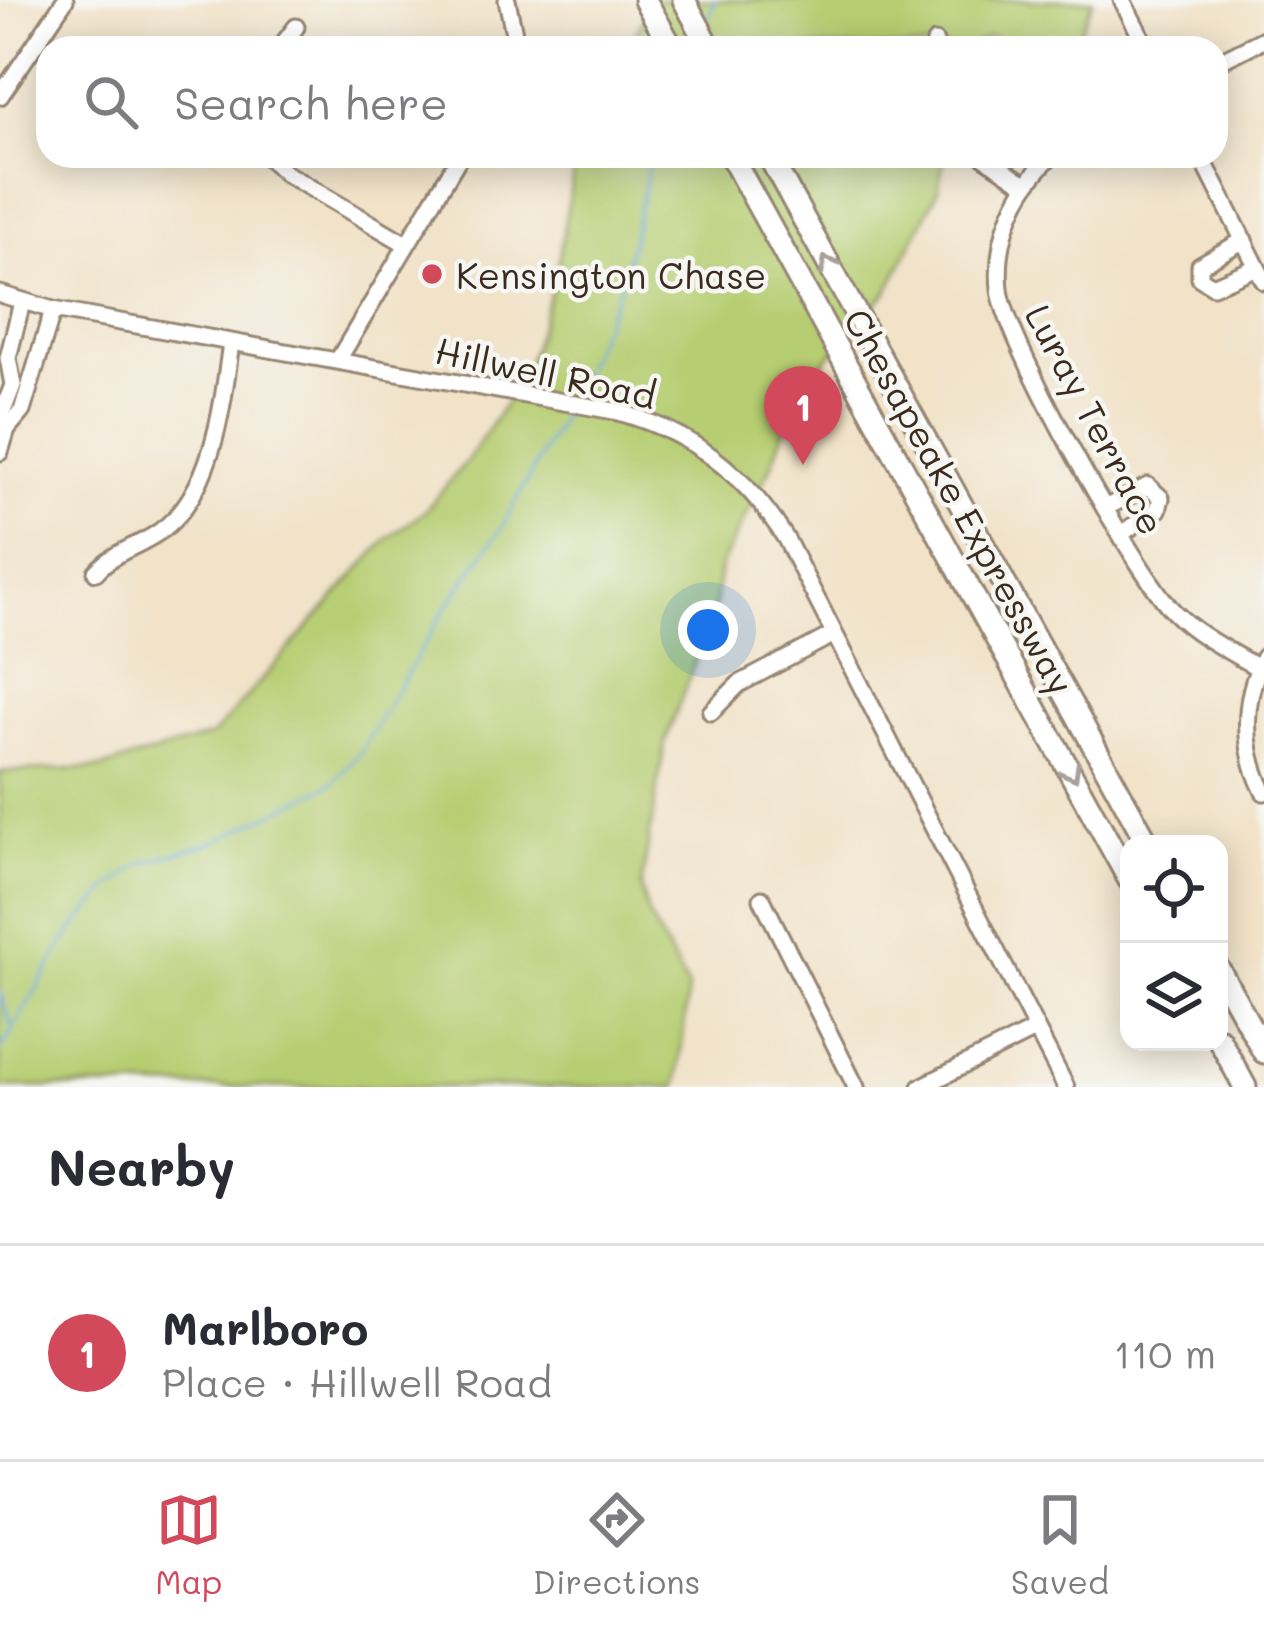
<!DOCTYPE html>
<meta charset="utf-8">
<style>
:root{--surface:#fff;--page:#f7f7f7;--text:#2b2b33;--muted:#7c7c81;--line:#e1e1e2;--accent:#d1495b}
body{margin:0;font-family:Mali,sans-serif;background:var(--page);color:var(--text)}
.controls{position:absolute;right:36px;bottom:36px;display:grid;overflow:hidden;border-radius:24px;box-shadow:0 6px 30px #0003}
.controls button{width:108px;height:108px;display:grid;place-items:center;padding:0;border:0;border-bottom:3px solid var(--line);background:var(--surface);color:var(--text);font:60px sans-serif}
.you{position:absolute;left:708px;top:630px;width:42px;height:42px;margin:-30px;border:9px solid #fff;border-radius:50%;background:#1a73e8;box-shadow:0 0 0 18px #1a73e833}
.badge{display:grid;place-items:center;width:78px;height:78px;border-radius:50%;background:var(--accent);color:#fff;font-size:39px;font-weight:700}
.pin{position:absolute;translate:-50% -99px;filter:drop-shadow(0 3px 6px #0008)}
.pin::after{content:'';position:absolute;top:63px;width:42px;height:36px;background:inherit;clip-path:polygon(0 0,100% 0,50% 100%)}
.list{margin:0;padding:0;list-style:none}
h2{display:flex;justify-content:space-between;align-items:center;height:156px;margin:0;padding:0 48px;font-size:51px}
h2 small{font-size:39px;font-weight:400;color:var(--muted)}
.list li{display:grid;grid-template-columns:78px 1fr auto;gap:36px;align-items:center;box-sizing:border-box;height:216px;padding:0 48px;border-top:3px solid var(--line)}
.list b{display:block;font-size:45px;white-space:nowrap}
.list p{margin:0;font-size:39px;white-space:nowrap;color:var(--muted)}
.list em{font-size:39px;font-style:normal;color:var(--muted)}
.icon{flex:none;width:66px;height:66px;fill:none;stroke:currentColor;stroke-width:2;stroke-linecap:round;stroke-linejoin:round}
.map{position:relative;flex:none;width:1264px;height:1087px;overflow:hidden}
.search{position:absolute;background:var(--surface);box-shadow:0 6px 30px #0003;left:36px;right:36px;top:36px;height:132px;display:flex;align-items:center;gap:30px;box-sizing:border-box;padding:0 42px;border-radius:36px;color:var(--muted);font-size:45px}
.sheet{height:372px;background:var(--surface)}
nav{display:flex;justify-content:space-around;align-items:center;box-sizing:border-box;height:168px;border-top:3px solid var(--line);background:var(--surface);font-size:33px;color:var(--muted)}
nav a{display:grid;justify-items:center;gap:6px}
nav .on{color:var(--accent)}
.map>svg:first-child{display:block}
</style>
<div class="map">
<svg width="1264" height="1087" viewBox="0 0 1264 1087">
<rect width="100%" height="100%" fill="#f6f6f2"/>
<filter id="ink" filterUnits="userSpaceOnUse"><feTurbulence type="fractalNoise" baseFrequency=".00833" numOctaves="2"/><feDisplacementMap in="SourceGraphic" scale="24" xChannelSelector="R" yChannelSelector="G"/><feConvolveMatrix kernelMatrix="1 2 1 2 8 2 1 2 1" color-interpolation-filters="sRGB"/></filter>
<filter id="wash" filterUnits="userSpaceOnUse"><feTurbulence type="fractalNoise" baseFrequency=".004" numOctaves="4" result="noise"/><feDisplacementMap in="SourceGraphic" scale="48" xChannelSelector="R" yChannelSelector="G"/><feGaussianBlur stdDeviation="2.7" result="paint"/><feColorMatrix in="noise" values="0 0 0 0 0 0 0 0 0 0 0 0 0 0 0 0 0 1.4 0 .05"/><feComposite in="paint" operator="in"/></filter>
<g filter="url(#wash)">
<rect width="100%" height="100%" fill="#f1e2c8"/>
<path fill="#b6cd71" stroke="#787c48" stroke-width="3" d="M654 0H1093L1076 41 1067 48H1012L990 36 969 48H627Z
M576 156H945L937 193 888 291 825 361 792 408 771 467 720 566 714 610 665 742 641 887 648 915 688 988 677 1087H0V772L101 768 212 736 387 539 424 512 470 457 524 375 556 275Z"/>
<g fill="none" stroke-linecap="round" stroke-linejoin="round">
<path stroke="#63a5d7" stroke-width="3" d="M706 20 716 0
M571 398 623 279 651 156
M0 993 11 1025
M0 1051 68 936 108 889 143 863 214 842 332 784 359 754 449 603 501 529 567 407"/>
</g>
</g>
<g filter="url(#ink)">
<g fill="none" stroke-linecap="round" stroke-linejoin="round">
<defs>
<path id="minor" d="M507 0 517 48
M1122 0 1147 48
M280 48 296 27
M935 48V42
M1216 63 1264 39
M0 96 65 0
M267 156 285 173 406 244
M983 156 1025 184
M1051 156C1015 191 995 238 1000 289 1004 338 1137 575 1174 612 1198 636 1229 651 1258 668
M1201 156 1264 281
M1244 240 1200 265V278L1213 286 1257 267
M0 294 53 310 614 411C689 430 746 474 786 539L1066 1087
M338 360 460 156
M0 419 13 385 8 358 22 302
M0 452 7 429 22 411 53 310
M1107 507 1148 486 1161 498 1158 510 1122 533
M96 572C114 551 138 547 159 532 214 494 223 402 231 342
M1264 657C1242 699 1242 749 1264 792
M711 712 739 684 834 634
M762 899 856 1087
M921 1087 1036 1029"/>
<path id="highway" d="M645 0 672 48
M684 0 710 48
M731 156 1129 879
M769 156 1148 844
M1219 970 1264 1052
M1219 1039 1245 1087"/>
</defs>
<use href="#minor" stroke="#968673" stroke-width="21"/>
<use href="#highway" stroke="#968673" stroke-width="27"/>
<use href="#minor" stroke="#fff" stroke-width="15"/>
<use href="#highway" stroke="#fff" stroke-width="21"/>
</g>
<defs><path id="oneway-chevron" d="M-2-3.5L2.5 0L-2 3.5" fill="none" stroke-width="1.6" stroke-linecap="round" stroke-linejoin="round" transform="scale(3)"/></defs>
<g stroke="#a79f9a">
<use href="#oneway-chevron" transform="translate(828 264) rotate(-119)"/>
<use href="#oneway-chevron" transform="translate(1072 773) rotate(61)"/>
</g>
</g>
<circle fill="#d1495b" stroke="#f6f6f2" stroke-width="4.5" cx="432" cy="274" r="12"/>
<g text-anchor="middle" dominant-baseline="central" stroke-width="9" stroke-linejoin="round" paint-order="stroke">
<g font-size="36" fill="#3b2a1e" stroke="#f6f6f2" text-anchor="start">
<text x="456" y="274">Kensington Chase</text>
</g>
<g font-size="36" fill="#3b2a1e" stroke="#f6f6f2">
<text transform="translate(546 372) rotate(12)">Hillwell Road</text>
<text transform="translate(1096 419) rotate(62)">Luray Terrace</text>
<text transform="translate(960 501) rotate(61)">Chesapeake Expressway</text>
</g>
</g>
</svg>
<div class="controls">
<button><svg class="icon" aria-label="locate" viewBox="0 0 24 24"><circle cx="12" cy="12" r="6"/><path d="M12 2v4M12 18v4M2 12h4M18 12h4"/></svg></button>
<button><svg class="icon" aria-label="layers" viewBox="0 0 24 24"><path d="M12 4l9 5-9 5-9-5zM3 14l9 5 9-5"/></svg></button>
</div>
<div class="you"></div>
<div class="pin badge" style="left:803px;top:465px">1</div>
<div class="search"><svg class="icon" aria-label="search" viewBox="0 0 24 24"><circle cx="10" cy="10" r="6"/><path d="M15 15l6 6"/></svg>Search here</div>
</div>
<section class="sheet">
<h2>Nearby<small></small></h2>
<ul class="list">
<li><span class="badge">1</span><div><b>Marlboro</b><p>Place · Hillwell Road</p></div><em>110 m</em></li>
</ul>
</section>
<nav>
<a class="on"><svg class="icon" aria-label="map" viewBox="0 0 24 24"><path d="M3 6l6-2 6 2 6-2v14l-6 2-6-2-6 2zM9 4v14M15 6v14"/></svg>Map</a>
<a><svg class="icon" aria-label="directions" viewBox="0 0 24 24"><path d="M12 3l9 9-9 9-9-9zM9 14v-3h6M13 9l2 2-2 2"/></svg>Directions</a>
<a><svg class="icon" aria-label="saved" viewBox="0 0 24 24"><path d="M7 4h10v16l-5-4-5 4z"/></svg>Saved</a>
</nav>
